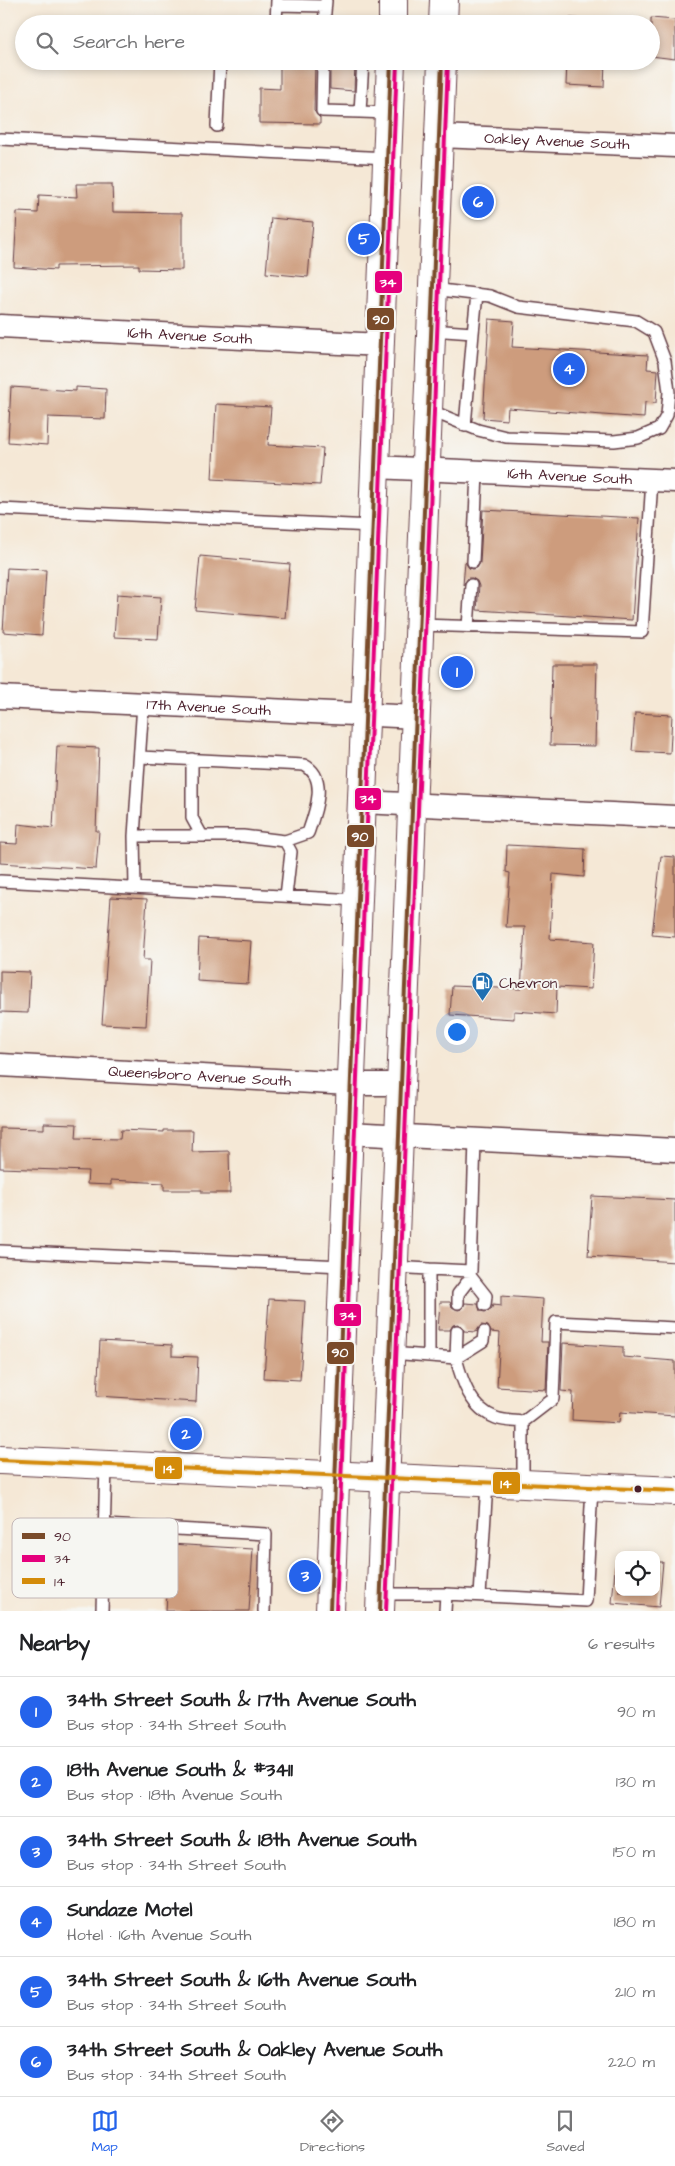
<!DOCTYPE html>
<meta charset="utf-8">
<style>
:root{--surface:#fff;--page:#f6f6f6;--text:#202124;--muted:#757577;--line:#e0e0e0;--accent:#2563eb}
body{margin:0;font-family:"Architects Daughter",sans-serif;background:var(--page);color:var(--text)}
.controls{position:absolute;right:15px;bottom:15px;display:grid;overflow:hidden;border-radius:10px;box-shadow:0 2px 8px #0003}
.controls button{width:45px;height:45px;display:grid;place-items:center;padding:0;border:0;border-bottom:1px solid var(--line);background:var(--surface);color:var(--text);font:25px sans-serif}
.you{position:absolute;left:456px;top:1031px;width:18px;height:18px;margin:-12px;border:4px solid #fff;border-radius:50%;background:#1a73e8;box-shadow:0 0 0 8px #1a73e833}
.badge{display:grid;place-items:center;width:32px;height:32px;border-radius:50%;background:var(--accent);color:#fff;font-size:16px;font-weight:700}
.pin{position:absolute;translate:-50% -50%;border:2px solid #fff;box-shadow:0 1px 5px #0006}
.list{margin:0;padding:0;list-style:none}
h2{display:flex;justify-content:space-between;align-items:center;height:65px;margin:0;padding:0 20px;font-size:21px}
h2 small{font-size:16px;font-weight:400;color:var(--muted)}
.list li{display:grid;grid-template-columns:32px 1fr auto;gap:15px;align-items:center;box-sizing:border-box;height:70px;padding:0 20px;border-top:1px solid var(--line)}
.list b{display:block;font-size:19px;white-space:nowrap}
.list p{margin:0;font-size:16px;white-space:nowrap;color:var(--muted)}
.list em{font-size:16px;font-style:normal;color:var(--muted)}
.icon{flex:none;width:28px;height:28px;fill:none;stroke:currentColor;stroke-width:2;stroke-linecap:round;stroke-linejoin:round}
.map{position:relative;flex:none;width:675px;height:1611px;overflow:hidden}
.search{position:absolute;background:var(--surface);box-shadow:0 2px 8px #0003;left:15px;right:15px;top:15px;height:55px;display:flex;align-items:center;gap:12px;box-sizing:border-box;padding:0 18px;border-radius:28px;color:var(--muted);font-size:19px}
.sheet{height:485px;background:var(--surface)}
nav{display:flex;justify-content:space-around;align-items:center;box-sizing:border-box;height:70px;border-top:1px solid var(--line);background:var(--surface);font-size:14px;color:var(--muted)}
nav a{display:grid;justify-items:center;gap:2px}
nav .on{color:var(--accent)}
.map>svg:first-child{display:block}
</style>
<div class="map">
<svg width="675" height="1611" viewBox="0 0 675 1611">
<rect width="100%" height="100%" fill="#f6f6f2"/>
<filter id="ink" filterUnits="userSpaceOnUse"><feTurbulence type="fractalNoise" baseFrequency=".02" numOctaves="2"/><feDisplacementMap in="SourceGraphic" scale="10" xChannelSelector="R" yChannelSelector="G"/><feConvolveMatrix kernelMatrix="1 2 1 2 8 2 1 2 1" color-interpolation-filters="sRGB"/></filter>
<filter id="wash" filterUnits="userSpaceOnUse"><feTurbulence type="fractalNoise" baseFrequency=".0096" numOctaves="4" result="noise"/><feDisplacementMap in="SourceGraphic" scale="20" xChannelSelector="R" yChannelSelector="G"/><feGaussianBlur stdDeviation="1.12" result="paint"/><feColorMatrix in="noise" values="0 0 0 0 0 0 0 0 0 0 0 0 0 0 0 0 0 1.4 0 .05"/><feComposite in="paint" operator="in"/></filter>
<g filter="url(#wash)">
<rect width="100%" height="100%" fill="#f5e8d6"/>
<g id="blocks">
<path fill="#cd9c7d" d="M570 18 608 20 607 24H569Z
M651 18 675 20V59L651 56Z
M280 61H315L314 111 320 118V124L259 123V88L280 89Z
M330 61H355L354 91 330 89Z
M567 61H605L604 87 566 85Z
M76 184H112L113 212 182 213V270L139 269V265L56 266V270L14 267 17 212 38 213 39 195 77 197Z
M271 218 313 222 308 277 266 273Z
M489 319 514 321 512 347 648 355 647 369 658 370 656 403 645 402 644 418 508 408 507 420 483 418Z
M11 387 76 391V387L106 389 105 419 48 417 47 445 8 442Z
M216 404 271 407 268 445 323 448 320 485 212 479Z
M483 510 639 518 632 620 477 610 479 586 477 581 472 578H468L463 585 465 562 469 568 472 569 477 568 480 563Z
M200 556 290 564 285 618 195 610Z
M7 568 46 570 42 635 3 632Z
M117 594 161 597 158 639 114 637Z
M552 664H597L595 746 550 745Z
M635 713 672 715 670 753 632 751Z
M57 746 99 748 96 831H99L96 869 0 863V843L17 844 18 824 53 828Z
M507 845 585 849 584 877 553 874 550 939 594 942 591 989 557 987 556 1014 514 1011V1019L450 1015 452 986 521 989 525 927H506L510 873 506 872Z
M661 856 675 857V937L652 935Z
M111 897 147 899 143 960H150L146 1026 102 1024Z
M199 938 251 941 248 984 197 981Z
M0 971 30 972 28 1013 0 1012Z
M44 1123 77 1124 76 1138 120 1139 121 1130 164 1132V1130H193L192 1152 229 1151 230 1193H202V1190H164V1183L111 1180V1185L87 1184 88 1171 0 1168V1128L44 1129Z
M592 1196 675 1200V1262L588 1256Z
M501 1296 543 1299 541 1342H548L546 1390 497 1387 500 1333 491 1332 488 1326 481 1325 476 1332 464 1331 463 1327 458 1324 453 1325 450 1330H438L440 1302H450L452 1307 458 1310 462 1309 465 1303 478 1304 480 1311 485 1312 491 1310 493 1305 501 1306Z
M269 1299 305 1301 300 1380 264 1378Z
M100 1341 172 1345V1356L198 1357 196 1402 97 1396Z
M563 1343 623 1347V1357L675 1361V1416L620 1412 619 1423 572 1420 573 1392 561 1391Z
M170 1544 253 1549 249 1611H166Z
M616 1558H619V1592H656V1562H663L659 1607 612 1603Z"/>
</g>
</g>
<g filter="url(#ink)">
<use href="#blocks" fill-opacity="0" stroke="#643d45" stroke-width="1"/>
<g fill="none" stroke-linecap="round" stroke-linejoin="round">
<defs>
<path id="lane" d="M277 5 325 6
M276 24 277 0
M324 24 326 1
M323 61 322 111 360 112 363 61
M360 112 389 113
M217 126 220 61
M0 139 388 158
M431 330 473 333 477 294
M429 410 478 430 506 437 614 441 638 438 659 429 667 415 669 392 665 361 654 332 636 321 518 307 490 296 433 289
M465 426 473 333
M0 509 373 526
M473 562 477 473
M420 625 642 632 652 480
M468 627 471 585
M140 757 304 765C329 777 315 813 308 833L285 841
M192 759V818L202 836
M134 836H243L285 841 291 852 286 896
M0 881 358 900
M135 888 134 836 143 704
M0 1251 343 1266
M393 1267 429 1269V1356
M429 1269 471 1271 475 1140
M458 1303V1294L471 1277 486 1296 485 1305
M457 1331 456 1358 483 1341 484 1332
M390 1353 456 1358C462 1381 470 1408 496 1418 504 1421 515 1421 523 1422V1483
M523 1422 553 1399 556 1322 675 1328
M104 1525 266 1534 264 1611
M381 1594H446
M480 1596 487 1483
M102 1611 106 1465
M445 1611 446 1594 586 1601 592 1487"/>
<g id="street">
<path id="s1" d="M439 136 675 146"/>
<path id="s2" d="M0 326 381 345"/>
<path id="s3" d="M375 467 675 481"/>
<path id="s4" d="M0 697 417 717"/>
<path d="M362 802 675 817"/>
<path id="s5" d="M0 1065 350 1084H400"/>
<path d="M348 1133 675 1150"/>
</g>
<path id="secondary" d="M0 1460 675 1491"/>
<path id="highway" d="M393 24V0
M443 24 444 0
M330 1611 391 61
M380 1611 442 61"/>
</defs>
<use href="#lane" stroke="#643d45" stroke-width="14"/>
<use href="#street" stroke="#643d45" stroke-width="25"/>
<use href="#secondary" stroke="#643d45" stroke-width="30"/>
<use href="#highway" stroke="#643d45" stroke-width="30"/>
<use href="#lane" stroke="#fff" stroke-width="11"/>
<use href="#street" stroke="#fff" stroke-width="22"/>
<use href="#secondary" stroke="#fff" stroke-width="28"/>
<use href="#highway" stroke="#fff" stroke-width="28"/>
<defs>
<path id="bus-1" d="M330 1611 391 61
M380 1611 442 61"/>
<path id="bus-2" d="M336 1611 397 61
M386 1611 448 61"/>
<path id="bus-3" d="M0 1460 675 1491"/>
</defs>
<use href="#bus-1" stroke="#f6f6f2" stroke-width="8"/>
<use href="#bus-2" stroke="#f6f6f2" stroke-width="8"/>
<use href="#bus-3" stroke="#f6f6f2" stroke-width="8"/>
<use href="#bus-1" stroke="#7a4b2a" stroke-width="4"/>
<use href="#bus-2" stroke="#e5007d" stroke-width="4"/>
<use href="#bus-3" stroke="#d48b09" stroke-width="4"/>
</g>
</g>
<defs>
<symbol id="fuel-pin" viewBox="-11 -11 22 30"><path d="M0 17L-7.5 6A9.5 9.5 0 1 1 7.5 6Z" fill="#1f6fb2" stroke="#f6f6f2"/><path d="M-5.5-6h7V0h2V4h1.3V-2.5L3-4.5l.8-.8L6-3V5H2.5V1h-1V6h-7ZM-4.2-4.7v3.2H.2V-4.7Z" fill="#fff"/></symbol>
</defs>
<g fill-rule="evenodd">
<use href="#fuel-pin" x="470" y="970" width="25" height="34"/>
</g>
<circle fill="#4a1f2b" stroke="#f6f6f2" stroke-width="2" cx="638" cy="1489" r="4.5"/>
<g text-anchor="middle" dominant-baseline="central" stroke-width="4" stroke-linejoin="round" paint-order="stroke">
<g font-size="15" fill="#4a1f2b" stroke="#f6f6f2">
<text stroke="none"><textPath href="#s1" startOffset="118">Oakley Avenue South</textPath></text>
<text stroke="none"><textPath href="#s2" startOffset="190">16th Avenue South</textPath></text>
<text stroke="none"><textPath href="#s3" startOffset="195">16th Avenue South</textPath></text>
<text stroke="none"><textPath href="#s4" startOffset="209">17th Avenue South</textPath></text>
<text stroke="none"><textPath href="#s5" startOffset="200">Queensboro Avenue South</textPath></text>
</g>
<g font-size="15" fill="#4a1f2b" stroke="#f6f6f2" text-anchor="start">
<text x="499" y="983">Chevron</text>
</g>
</g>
<rect x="12" y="1518" width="166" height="80" rx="8" fill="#f6f6f2" stroke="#c2b6b6" stroke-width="1"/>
<rect x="22" y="1533" width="23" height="6" fill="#7a4b2a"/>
<rect x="22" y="1555" width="23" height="7" fill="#e5007d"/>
<rect x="22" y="1578" width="23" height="6" fill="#d48b09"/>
<g font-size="14" fill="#4a1f2b">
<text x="54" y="1541">90</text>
<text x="54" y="1563">34</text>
<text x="54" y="1586">14</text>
</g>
<g stroke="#f6f6f2" stroke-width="2">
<rect x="374" y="270" width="29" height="24" rx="5" fill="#e5007d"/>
<rect x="366" y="307" width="29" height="24" rx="5" fill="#7a4b2a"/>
<rect x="354" y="787" width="28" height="24" rx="5" fill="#e5007d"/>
<rect x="346" y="824" width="29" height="24" rx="5" fill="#7a4b2a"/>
<rect x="333" y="1303" width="29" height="24" rx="5" fill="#e5007d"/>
<rect x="326" y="1341" width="29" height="24" rx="5" fill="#7a4b2a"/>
<rect x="154" y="1456" width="29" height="24" rx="5" fill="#d48b09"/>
<rect x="492" y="1471" width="29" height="24" rx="5" fill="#d48b09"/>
</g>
<g font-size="14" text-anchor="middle" font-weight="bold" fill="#fff">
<text x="388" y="287">34</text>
<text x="381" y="324">90</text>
<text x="368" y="803">34</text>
<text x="360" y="841">90</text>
<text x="348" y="1320">34</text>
<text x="340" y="1357">90</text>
<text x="169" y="1473">14</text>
<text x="506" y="1488">14</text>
</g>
</svg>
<div class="controls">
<button><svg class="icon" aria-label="locate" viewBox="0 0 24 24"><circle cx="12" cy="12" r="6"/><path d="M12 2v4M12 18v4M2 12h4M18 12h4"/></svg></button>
</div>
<div class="you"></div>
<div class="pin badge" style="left:457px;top:672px">1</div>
<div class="pin badge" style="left:186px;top:1434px">2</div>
<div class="pin badge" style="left:305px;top:1576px">3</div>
<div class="pin badge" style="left:569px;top:369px">4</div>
<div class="pin badge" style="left:364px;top:239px">5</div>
<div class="pin badge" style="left:478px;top:202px">6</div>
<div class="search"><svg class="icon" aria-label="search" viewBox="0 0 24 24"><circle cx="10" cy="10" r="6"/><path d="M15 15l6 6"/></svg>Search here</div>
</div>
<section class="sheet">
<h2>Nearby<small>6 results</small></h2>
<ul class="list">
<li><span class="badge">1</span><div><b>34th Street South &amp; 17th Avenue South</b><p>Bus stop · 34th Street South</p></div><em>90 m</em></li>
<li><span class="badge">2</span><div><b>18th Avenue South &amp; #3411</b><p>Bus stop · 18th Avenue South</p></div><em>130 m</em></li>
<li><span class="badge">3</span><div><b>34th Street South &amp; 18th Avenue South</b><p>Bus stop · 34th Street South</p></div><em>150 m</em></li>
<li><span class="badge">4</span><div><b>Sundaze Motel</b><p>Hotel · 16th Avenue South</p></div><em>180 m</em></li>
<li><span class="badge">5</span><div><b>34th Street South &amp; 16th Avenue South</b><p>Bus stop · 34th Street South</p></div><em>210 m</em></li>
<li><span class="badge">6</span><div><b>34th Street South &amp; Oakley Avenue South</b><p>Bus stop · 34th Street South</p></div><em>220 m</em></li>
</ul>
</section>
<nav>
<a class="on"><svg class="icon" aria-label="map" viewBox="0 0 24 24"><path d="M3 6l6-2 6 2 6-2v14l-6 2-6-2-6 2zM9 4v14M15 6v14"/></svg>Map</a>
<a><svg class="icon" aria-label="directions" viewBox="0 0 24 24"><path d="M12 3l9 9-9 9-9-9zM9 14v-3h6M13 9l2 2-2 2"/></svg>Directions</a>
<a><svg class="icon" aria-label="saved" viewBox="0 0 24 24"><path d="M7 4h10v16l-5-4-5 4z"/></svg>Saved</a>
</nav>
